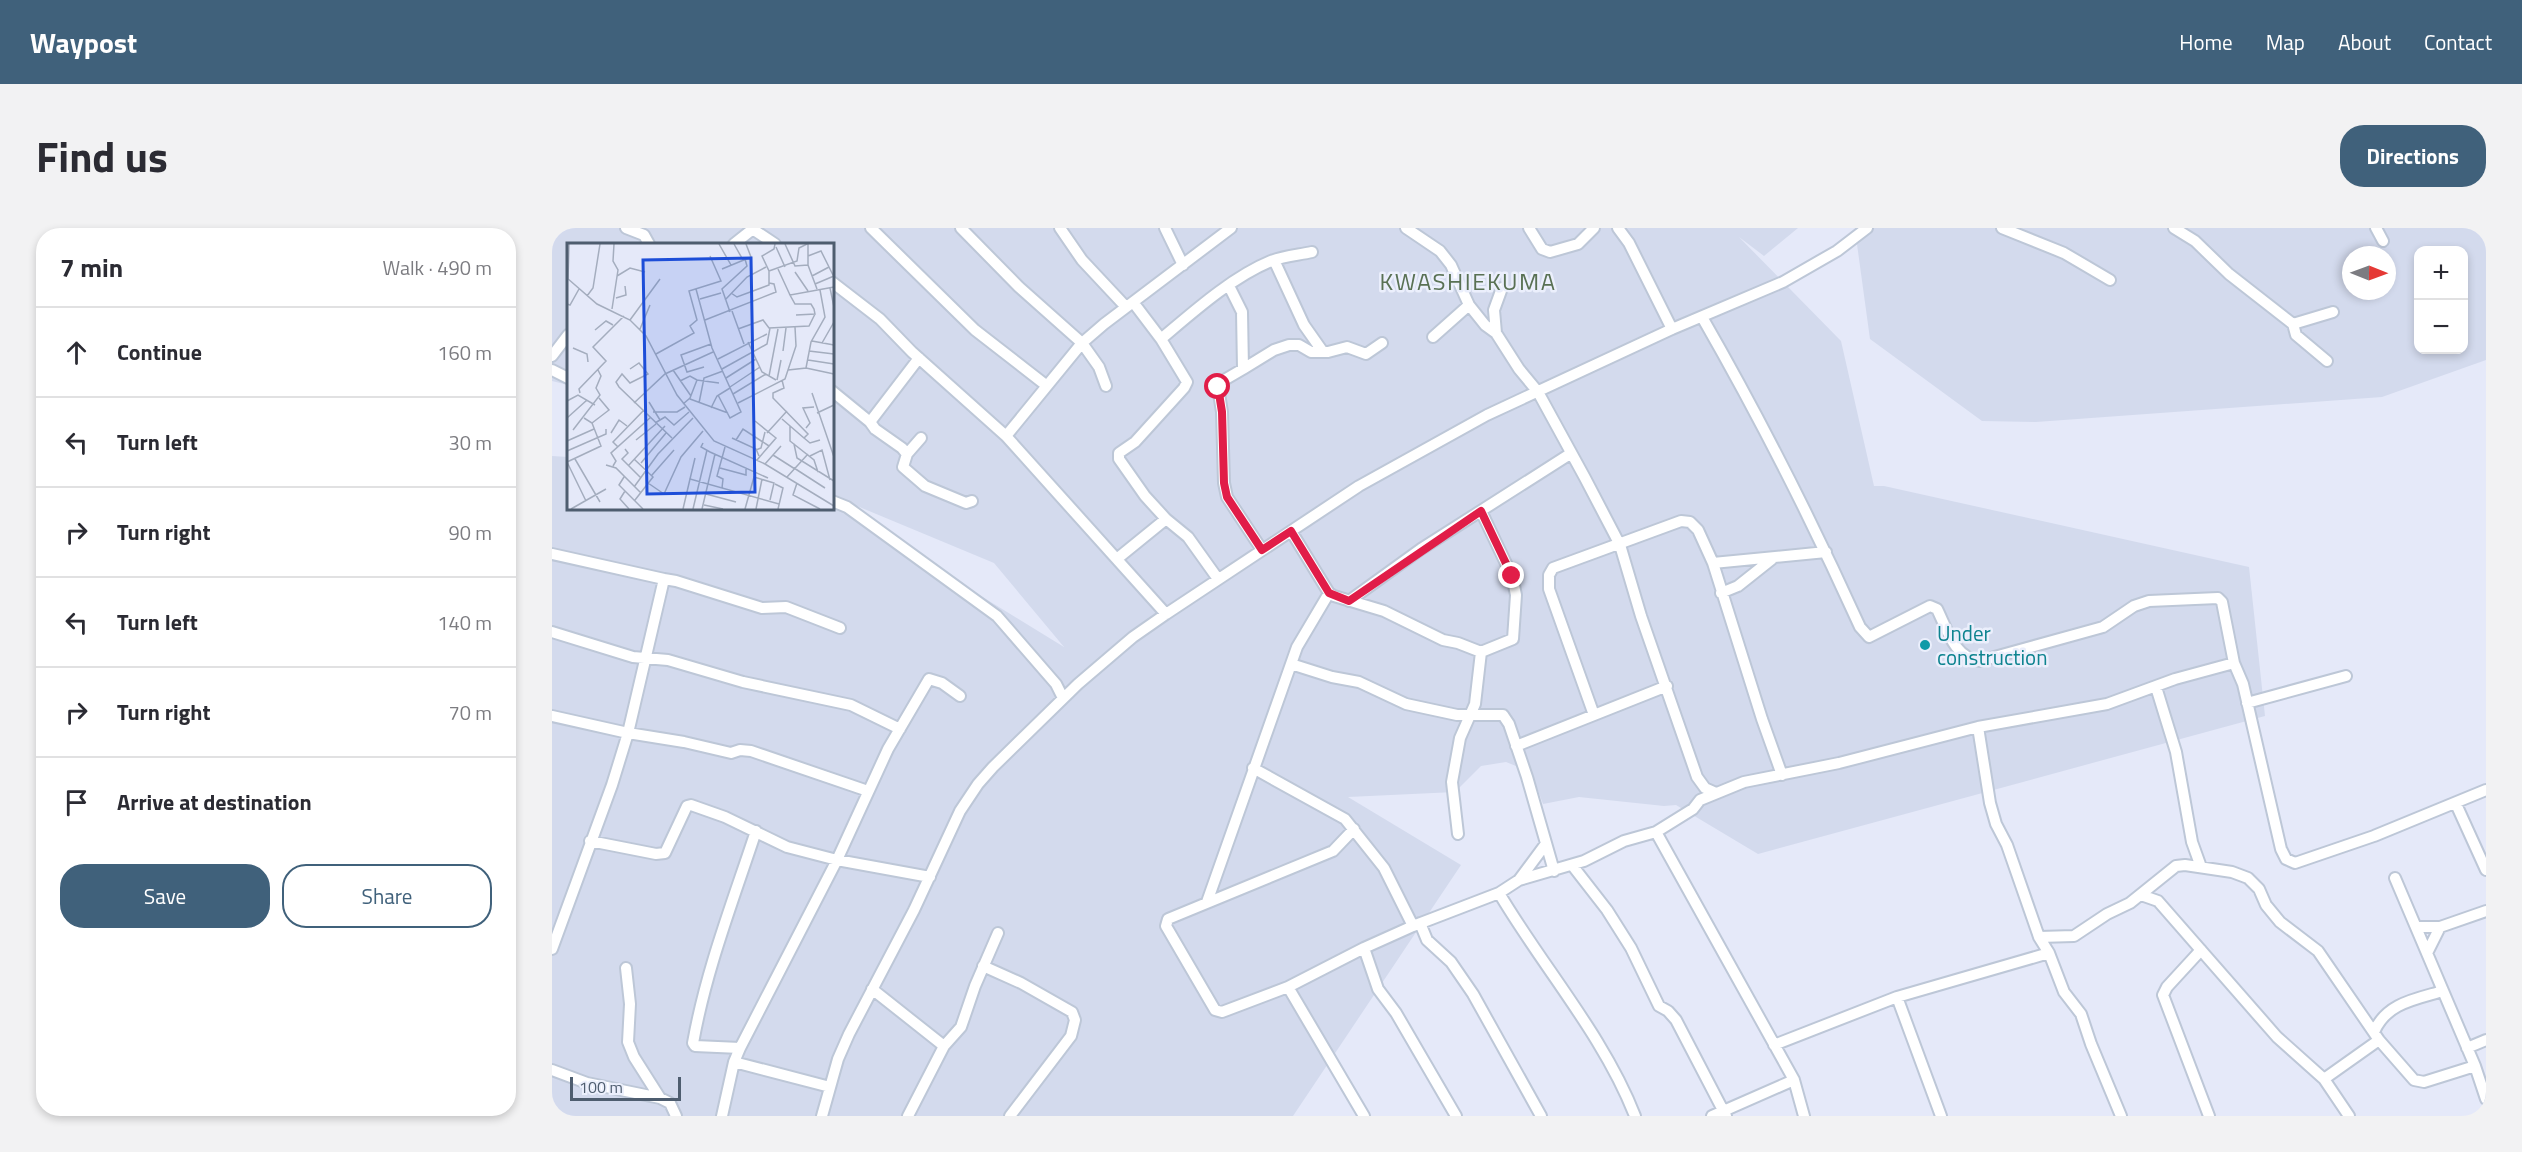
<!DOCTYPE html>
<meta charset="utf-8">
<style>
:root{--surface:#fff;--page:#f2f2f3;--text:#2b2b33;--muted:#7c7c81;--line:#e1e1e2;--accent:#40617b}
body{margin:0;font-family:"Titillium Web",sans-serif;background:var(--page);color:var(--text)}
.controls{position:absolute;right:18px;top:18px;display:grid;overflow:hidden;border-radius:12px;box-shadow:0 3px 9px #0003}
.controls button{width:54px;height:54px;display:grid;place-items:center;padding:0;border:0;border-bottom:2px solid var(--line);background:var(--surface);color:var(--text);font:30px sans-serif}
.compass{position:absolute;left:1790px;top:18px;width:54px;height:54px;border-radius:50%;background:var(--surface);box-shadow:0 3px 9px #0003;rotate:91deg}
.scale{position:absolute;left:18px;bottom:15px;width:111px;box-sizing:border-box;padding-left:6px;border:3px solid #4e5d6f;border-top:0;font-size:16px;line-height:21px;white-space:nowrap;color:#4e5d6f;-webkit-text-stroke:4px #ebeffc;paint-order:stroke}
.stop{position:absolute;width:18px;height:18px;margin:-14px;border:4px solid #e11d48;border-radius:50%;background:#fff}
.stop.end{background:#e11d48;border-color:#fff;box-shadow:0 2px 6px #0008}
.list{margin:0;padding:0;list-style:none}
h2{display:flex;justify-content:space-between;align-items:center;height:78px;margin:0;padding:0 24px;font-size:26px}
h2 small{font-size:20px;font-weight:400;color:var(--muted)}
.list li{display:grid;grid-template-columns:39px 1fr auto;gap:18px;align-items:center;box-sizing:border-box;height:90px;padding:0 24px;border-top:2px solid var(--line)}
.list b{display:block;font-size:22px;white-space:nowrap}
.list em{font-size:20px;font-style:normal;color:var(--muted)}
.actions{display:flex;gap:12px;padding:18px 24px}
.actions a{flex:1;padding:14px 0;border:2px solid var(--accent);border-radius:24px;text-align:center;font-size:21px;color:var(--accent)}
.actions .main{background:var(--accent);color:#fff}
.icon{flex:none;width:33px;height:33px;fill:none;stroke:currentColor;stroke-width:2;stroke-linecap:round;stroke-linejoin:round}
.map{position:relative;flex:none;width:1934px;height:888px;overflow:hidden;border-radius:24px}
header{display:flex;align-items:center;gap:36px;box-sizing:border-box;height:84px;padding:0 30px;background:var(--accent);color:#fff}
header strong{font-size:28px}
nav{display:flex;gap:33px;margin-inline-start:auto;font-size:21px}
.intro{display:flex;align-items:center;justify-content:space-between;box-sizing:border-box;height:144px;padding:0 36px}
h1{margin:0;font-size:42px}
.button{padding:15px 27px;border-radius:24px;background:var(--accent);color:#fff;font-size:21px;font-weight:700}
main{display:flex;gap:36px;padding:0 36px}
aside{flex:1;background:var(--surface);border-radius:24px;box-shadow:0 3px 9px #0003}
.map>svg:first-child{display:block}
</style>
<header>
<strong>Waypost</strong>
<nav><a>Home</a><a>Map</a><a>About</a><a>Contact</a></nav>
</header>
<div class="intro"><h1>Find us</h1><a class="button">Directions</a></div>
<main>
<aside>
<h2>7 min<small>Walk · 490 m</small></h2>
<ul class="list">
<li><svg class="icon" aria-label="ahead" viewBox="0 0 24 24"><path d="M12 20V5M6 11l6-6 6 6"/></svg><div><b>Continue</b></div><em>160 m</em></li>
<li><svg class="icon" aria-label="left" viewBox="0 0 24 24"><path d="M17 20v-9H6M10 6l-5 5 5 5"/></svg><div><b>Turn left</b></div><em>30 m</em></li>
<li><svg class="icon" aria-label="right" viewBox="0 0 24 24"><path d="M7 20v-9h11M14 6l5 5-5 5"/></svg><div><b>Turn right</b></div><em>90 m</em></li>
<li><svg class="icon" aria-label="left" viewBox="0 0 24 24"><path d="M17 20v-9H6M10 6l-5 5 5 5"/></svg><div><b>Turn left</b></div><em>140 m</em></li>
<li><svg class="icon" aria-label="right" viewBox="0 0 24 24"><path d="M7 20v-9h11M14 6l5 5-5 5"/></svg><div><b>Turn right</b></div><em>70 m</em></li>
<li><svg class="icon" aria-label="arrive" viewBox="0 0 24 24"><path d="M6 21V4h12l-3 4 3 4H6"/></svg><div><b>Arrive at destination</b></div></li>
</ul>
<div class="actions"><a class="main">Save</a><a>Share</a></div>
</aside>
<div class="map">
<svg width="1934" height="888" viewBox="0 0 1934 888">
<rect width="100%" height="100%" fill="#e5e9f9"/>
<path fill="#d3daed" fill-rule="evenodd" d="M0 0H1246L1212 28 1187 9 1289 113 1322 258H1332L1697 339 1713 488 1206 626 1124 577 1112 578 1027 569 991 576 979 544 954 534 929 538 903 564 796 569 909 637 741 888H0V228L16 229V280H280L281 277 512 419 442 335 281 268 280 16H16V157L0 153Z
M1319 0H1934V132L1830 169 1484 194 1430 193 1318 111 1304 9ZM1866 22H1912V122H1866ZM1799 27H1835V63H1799Z"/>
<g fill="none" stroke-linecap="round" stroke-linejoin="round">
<defs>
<path id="minor" d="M74 0 92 7 97 16
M199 0 223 16
M319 0 423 102 495 158
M409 0 467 59 530 115 547 139 554 158
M508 0 530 32 574 79
M613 0 631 37
M854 0 888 23 899 37 917 77 933 97 944 105 967 141 986 164 1033 250 1068 317 1089 388 1145 549 1153 560 1164 565
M977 0 990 21 998 24 1026 16 1042 0
M1066 0 1077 15 1120 101
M1450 0 1512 25 1558 52
M1622 0 1643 13 1677 46 1741 96 1744 107 1775 133
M1824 0 1831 13
M182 16 202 0
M722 32 752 97 771 124
M280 54 328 91 360 124 454 208 614 386
M677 58 690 84 691 141 667 155 666 159 670 184 672 255 675 269 710 322
M581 74 609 111 635 154 632 160 583 214 567 225V231L593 268 614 291 636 309 666 351
M1150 89C1208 190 1260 293 1308 399L1317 409 1378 378 1385 381C1395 401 1402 430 1428 433L1551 399 1582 378 1597 373 1666 370 1670 374 1682 435 1691 456 1729 621 1734 631 1743 635 1822 608 1934 562
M1741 96 1781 84
M944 105 942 82 950 60
M881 109 917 77
M609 111C641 84 680 49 719 33 732 28 746 27 760 24
M0 128 16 107
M691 141 722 122 737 117H747L759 124H776L795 119 814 126 830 115
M0 142 16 150
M280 163 318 194 323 201 350 220 355 226
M318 194 367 130
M454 208 530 115 552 96 679 0
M369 210 355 226 351 239 373 258 414 275 420 273
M280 273 295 279 445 388 504 456 511 470
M929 283 960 348 964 367 961 411 929 424
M739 303 777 365 782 368 832 383 891 412 906 415 929 424 923 476 908 510 900 554 906 606
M0 326 112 351
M566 330 614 291
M1161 335 1274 324
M1169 365 1186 358 1220 331
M797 373 869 321 1018 226
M0 404 81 429 116 432 191 454 299 477 348 501
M739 436 780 449 807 454 854 476 905 487H951L957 496 975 549 1002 643
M1604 459 1624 524 1640 614 1649 639
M1695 475 1794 448
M1042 487 997 361V347L1001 340 1129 293 1138 294 1146 302 1161 335 1210 491 1230 547
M0 488 76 505 132 514 179 525 188 522 199 523 316 563
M1426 499 1438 575 1444 596 1455 617 1487 709 1497 725 1512 764 1529 786 1539 816 1569 888
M964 518 1115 458
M701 540 793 591 832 640 861 698
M1904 576 1934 642
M802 601 781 623 616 691 614 698 663 782 670 784 736 759 812 720 861 698 947 665 967 652 1032 633 1072 613 1104 604 1141 581 1148 572 1192 554 1287 535 1426 499 1555 476 1623 451 1682 435
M1104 604 1242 852 1252 888
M38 613 104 626 113 625 135 578 139 577 173 589 235 619 285 632 378 649
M1020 637 1055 682 1079 720 1107 778 1116 783 1124 792 1174 888
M1843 650 1923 838 1934 871
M967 652 993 617
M947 665C990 738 1052 808 1083 888
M1589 667 1606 673 1725 809 1772 851 1797 888
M655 674 745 419 777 365
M868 695 875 712 899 734 921 766 989 888
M1864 699H1888
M1487 709 1522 708 1555 686 1578 675 1624 638 1633 637 1680 644 1696 650 1707 661 1714 677 1728 694 1766 723 1827 812 1862 852 1872 854 1923 838
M812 720 826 761 844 785 904 888
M0 721 60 557 76 505 112 351 124 353 210 380 234 379 288 400
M1649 722 1615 759 1611 767 1657 888
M1875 725 1888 699 1934 683
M431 738 469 755 520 784 523 792 519 808 458 888
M74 740 78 776 76 814 82 829 108 870
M736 759 812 888
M320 761 392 818
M1345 769 1389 888
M1822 804C1834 775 1864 771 1891 763
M1222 817 1345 769 1497 725
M188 820 143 818 141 815C154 742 181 673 204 603
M1915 820 1934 812
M182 834 278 859
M0 842 35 855 108 870 118 875 124 888
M1772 851 1827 812
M170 888 182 834 188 820 285 632 336 521 377 451 390 455 408 468
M270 888 286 831 297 806 362 682 408 583 426 556 441 539 526 456 581 409 614 386 807 258 935 187 1120 101 1231 54 1285 23 1315 0
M356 888 392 818 409 799 423 758 446 705
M1160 888 1242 852"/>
</defs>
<use href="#minor" stroke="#bdc7d7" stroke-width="14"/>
<use href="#minor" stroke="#fff" stroke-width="10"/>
</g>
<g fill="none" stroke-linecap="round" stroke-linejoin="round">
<path stroke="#e11d48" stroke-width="8" d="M666 159 670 184 672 255 675 269 710 322 739 303 777 365 797 373 929 283 960 348"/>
</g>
<circle fill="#0f9aa8" stroke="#ebeffc" stroke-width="2" cx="1373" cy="417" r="6"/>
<g text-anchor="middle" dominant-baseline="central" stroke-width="5" stroke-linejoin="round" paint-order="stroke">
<g font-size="21" fill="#0d838f" stroke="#ebeffc" text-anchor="start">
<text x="1385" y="405">Under<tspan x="1385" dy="24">construction</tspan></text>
</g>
<g font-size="24" letter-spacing="1.5" fill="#597154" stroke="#ebeffc">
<text x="916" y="53">KWASHIEKUMA</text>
</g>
</g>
<g transform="translate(15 15)">
<rect width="267" height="267" fill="#e5e9f9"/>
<path fill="none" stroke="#a4adbe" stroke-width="1.5" d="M152 1 164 22M167 1 176 17M218 1 228 23 241 22M241 1V22L250 46M209 4 218 24M241 13 254 8 267 34M155 26 184 14 179 1M211 26 223 52M202 28 230 18 232 5 240 1M228 29 241 48M50 33 63 25 78 29M245 33 262 24M0 35 30 61 63 77 79 93 110 152 147 198 198 221 267 263M1 36 2 1M248 41 267 33M263 45 267 64M129 46 145 105 174 169 163 175 151 152M164 50 170 54 202 42V28L195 13 207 6 208 1M20 53 26 45 33 1M49 55 59 52 58 43M133 56 154 50M158 57 180 34 199 24M0 61 3 62 12 46M45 66 51 27 46 18 47 1M165 68 177 101M163 69 155 46 180 23 178 16M229 72 248 71 247 66 244 61H228L223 52 267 44M63 77 93 36M138 77 209 49 207 41 202 40M73 86 83 62M171 86 196 77 202 85 242 83 248 71M28 87 39 78 46 82M245 98 267 102M181 99 195 129 209 137M255 100 267 79M6 105 20 111 21 119M216 108 219 85M242 108 267 111M89 111 127 90 123 83 130 77 122 48 154 38 143 13M151 116 200 91M241 117 267 121M137 124 120 129 114 112 144 101M239 125 267 131M63 126 72 120 81 131 63 140 55 131 49 139 52 144 105 195M155 126 200 101 203 85M106 127 124 153M221 127 239 125 244 99 258 74 253 47M202 133 211 86M159 135 189 116M210 137 214 117M113 138 123 133 130 137M163 144 193 124M13 150 12 146 39 118 26 104 57 73M245 150 267 214M166 151 199 131M123 156 161 170M0 158 11 152 28 162M82 159 93 177M67 160 98 131 146 109M132 160 137 135 156 128M171 160 218 136 229 103 228 84M116 161 123 155 130 137 152 140M144 165 150 153 163 145M86 169H110L118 164M250 170 267 162M0 175 20 157M215 176 237 195 241 191 206 155V150L217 145 215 137M188 178 209 195 190 217M25 180 42 167 32 155M88 180 98 174 107 182 122 169M223 183V198L247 217 251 229M239 185 243 180 236 165 247 164M6 187 33 152 29 145 34 133 31 127M44 190 52 177 60 183M200 190 220 168M165 195 189 206 192 213M237 195 243 200 253 197M69 197 89 181M169 197 176 186 202 203M0 198 27 186M136 200 134 204 143 209 201 235M227 201 230 215 267 238M51 204 46 199 77 167M58 206 61 210 55 216 74 235M189 207 194 205 198 189M0 208 39 191V186M206 212 228 226M243 213 255 207 263 237M128 215 123 236 212 261M8 216 33 259M67 216 86 234 68 257M0 219 34 203 25 180 17 175M0 219 19 258M74 220 99 190M198 221 214 203M39 222 49 225 74 250M46 223 49 218 44 210 84 174M61 223 98 183M153 225 179 232V226M227 225 258 245M85 232 107 207M57 234 52 242 76 266M220 234 241 211M81 240 97 251 114 214 136 188M230 240 226 252 253 266M208 241 216 245 211 266M67 244 91 211 126 175M155 245 156 236 150 233 158 204M58 248 53 256 62 266M139 251 169 259M137 262 156 266M4 266 39 246M116 266 123 236M126 266 140 207M135 266 148 211M178 266 187 234 207 240 203 257M189 266 195 236"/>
<path fill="#1d4ed8" fill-opacity="0.15" stroke="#1d4ed8" stroke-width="3" d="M184 15 188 249 80 251 76 17Z"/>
<rect width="267" height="267" fill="none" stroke="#4e5d6f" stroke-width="3"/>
</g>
</svg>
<div class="controls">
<button>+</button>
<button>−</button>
</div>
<svg class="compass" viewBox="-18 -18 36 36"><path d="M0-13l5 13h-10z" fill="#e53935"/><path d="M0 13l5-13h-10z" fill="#7c7c81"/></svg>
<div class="scale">100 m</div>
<div class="stop" style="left:666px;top:159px"></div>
<div class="stop end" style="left:960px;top:348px"></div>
</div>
</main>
